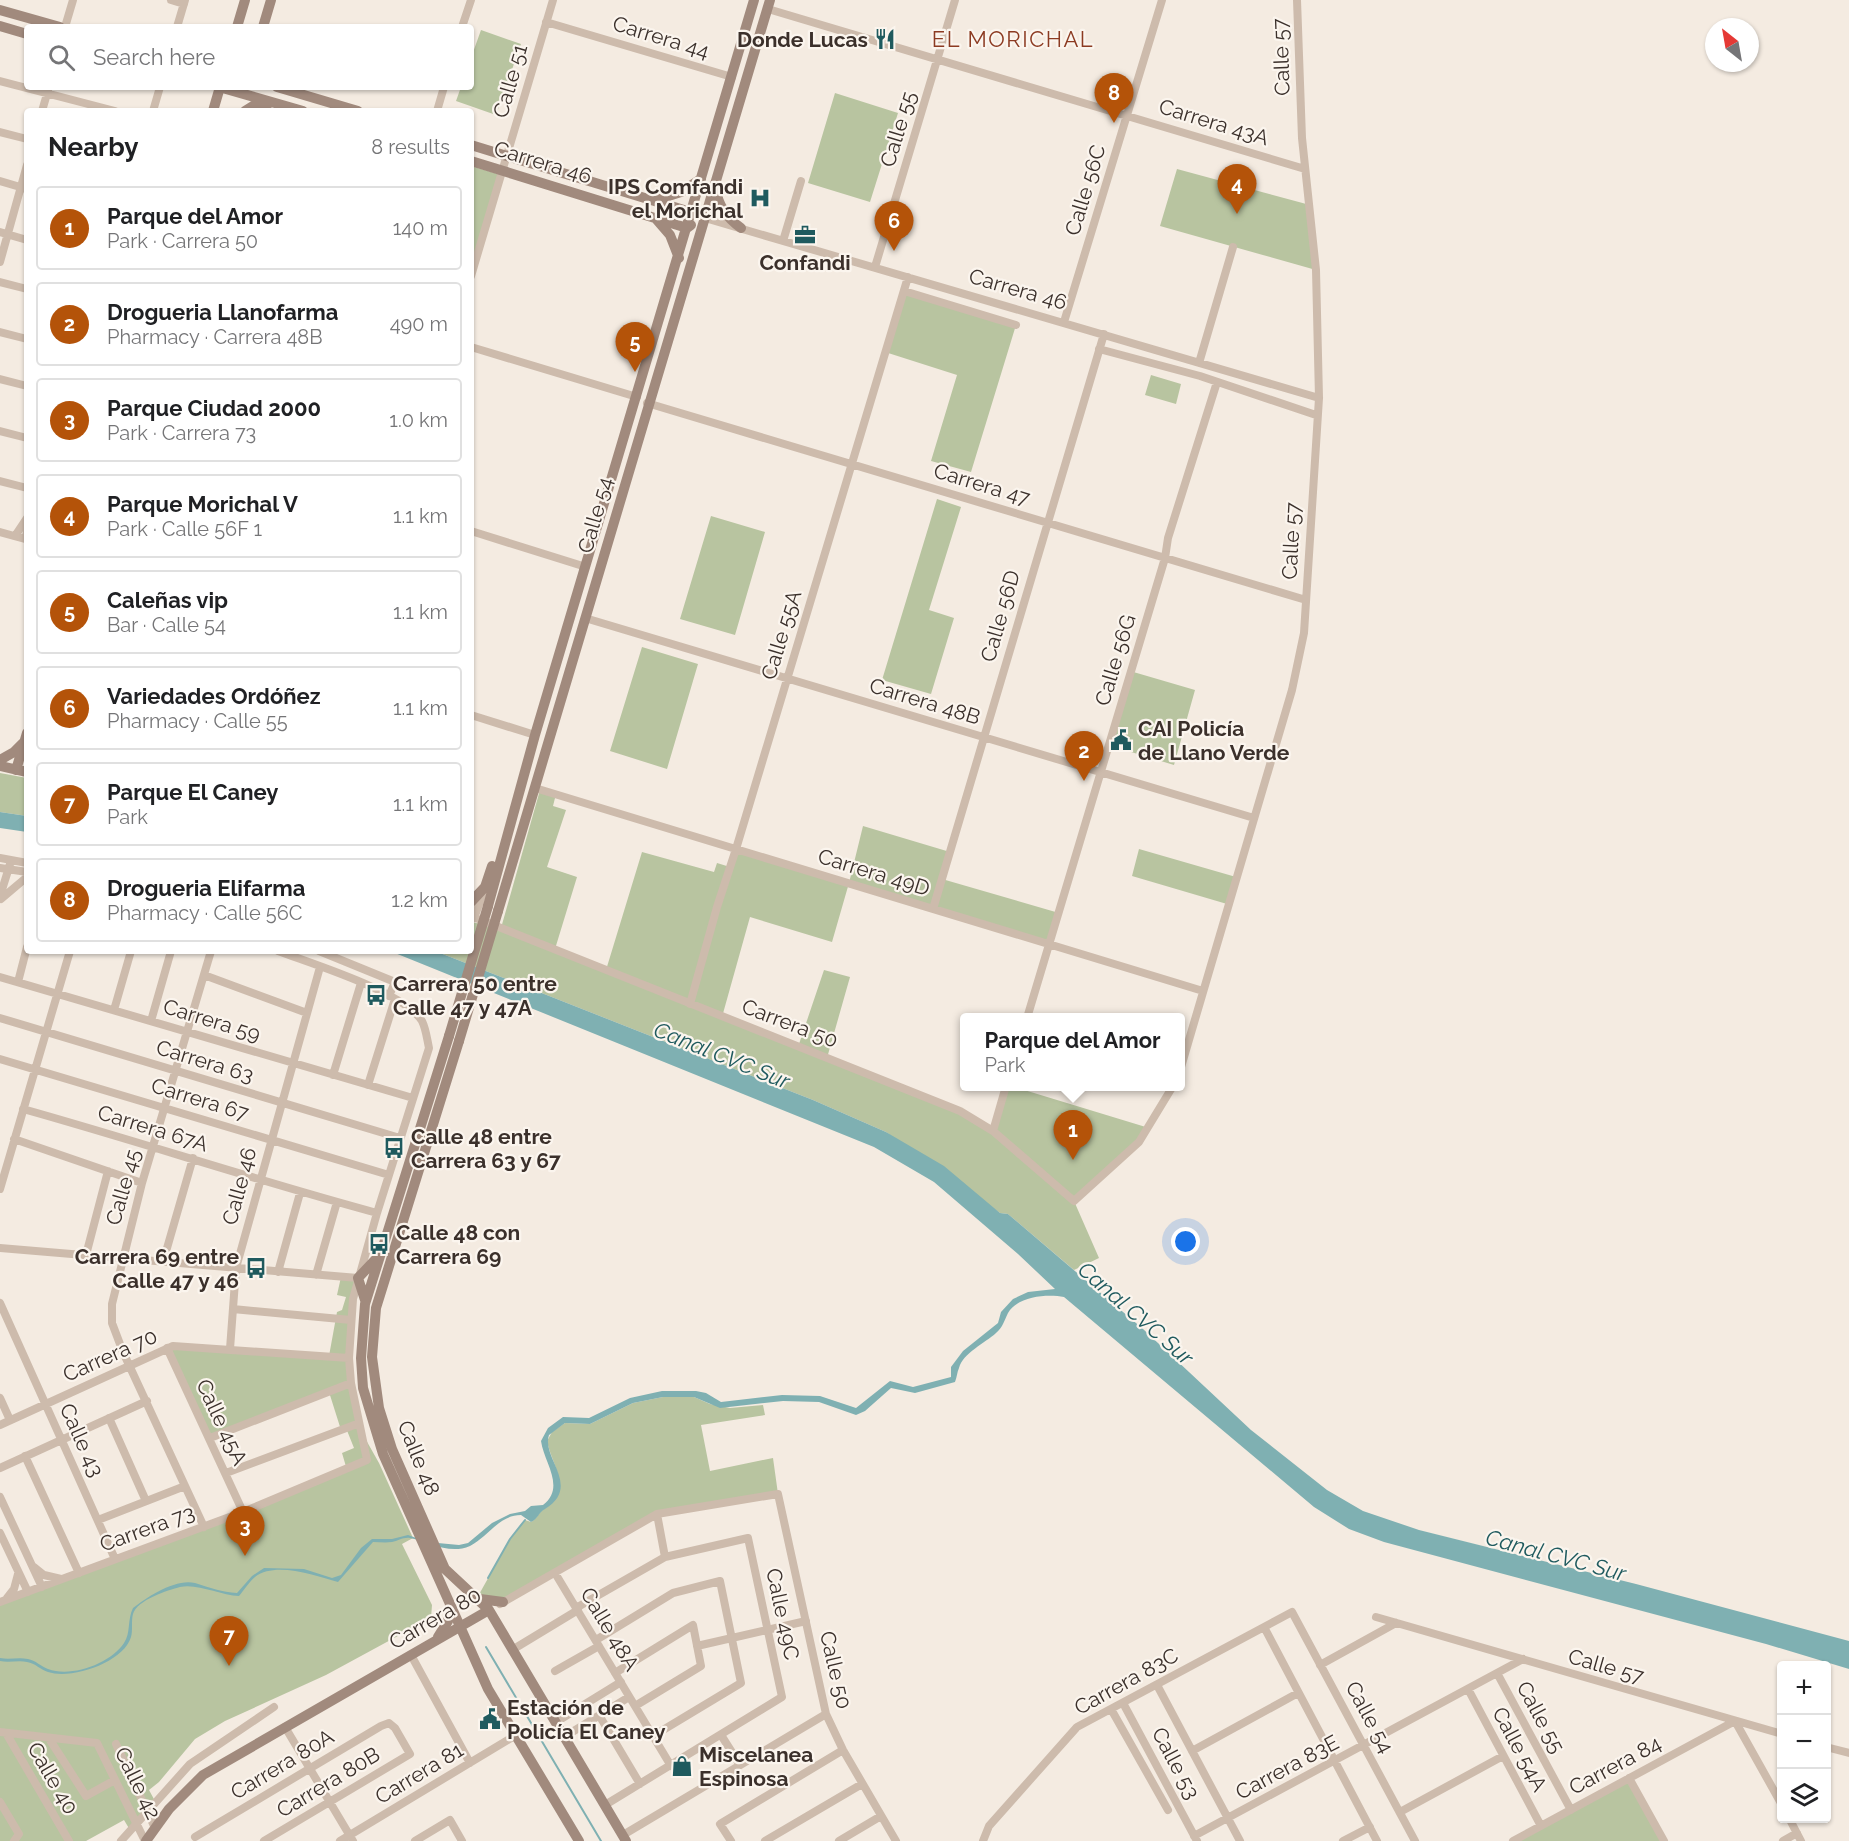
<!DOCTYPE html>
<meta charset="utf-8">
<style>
:root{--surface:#fff;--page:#f6f6f6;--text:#202124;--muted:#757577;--line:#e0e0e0;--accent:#b45309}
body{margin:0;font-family:Raleway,sans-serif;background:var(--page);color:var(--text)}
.controls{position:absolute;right:18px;bottom:18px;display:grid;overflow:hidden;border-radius:6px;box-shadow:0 2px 4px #0004}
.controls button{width:54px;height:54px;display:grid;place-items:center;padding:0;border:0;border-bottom:2px solid var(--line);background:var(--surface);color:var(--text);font:30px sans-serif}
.compass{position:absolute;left:1705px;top:18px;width:54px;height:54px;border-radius:50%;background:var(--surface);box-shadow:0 2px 4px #0004;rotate:329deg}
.you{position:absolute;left:1186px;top:1242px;width:21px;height:21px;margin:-15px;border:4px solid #fff;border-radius:50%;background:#1a73e8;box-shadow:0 0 0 9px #1a73e833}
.badge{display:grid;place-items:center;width:39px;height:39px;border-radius:50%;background:var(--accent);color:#fff;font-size:20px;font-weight:700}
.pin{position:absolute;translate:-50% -50px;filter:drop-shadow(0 2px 3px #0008)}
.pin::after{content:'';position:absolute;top:32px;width:21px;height:18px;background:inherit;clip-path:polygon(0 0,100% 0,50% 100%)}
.popup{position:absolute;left:960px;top:1013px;width:225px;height:78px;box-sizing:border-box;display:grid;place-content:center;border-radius:6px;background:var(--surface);filter:drop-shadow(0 2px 4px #0005);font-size:20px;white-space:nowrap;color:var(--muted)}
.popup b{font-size:22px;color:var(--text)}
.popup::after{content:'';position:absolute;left:50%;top:100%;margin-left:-12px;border:12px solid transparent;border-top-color:var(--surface)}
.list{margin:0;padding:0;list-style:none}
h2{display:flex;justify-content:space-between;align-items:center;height:78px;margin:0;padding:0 24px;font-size:26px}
h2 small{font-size:20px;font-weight:400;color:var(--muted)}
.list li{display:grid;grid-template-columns:39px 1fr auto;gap:18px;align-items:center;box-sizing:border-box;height:84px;margin:0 12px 12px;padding:0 12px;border:2px solid var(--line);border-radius:6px}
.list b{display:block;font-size:22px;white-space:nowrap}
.list p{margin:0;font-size:20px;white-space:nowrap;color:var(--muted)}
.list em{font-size:20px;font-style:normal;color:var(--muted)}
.icon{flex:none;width:33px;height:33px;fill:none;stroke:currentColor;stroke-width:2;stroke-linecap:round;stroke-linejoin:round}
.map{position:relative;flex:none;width:1849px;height:1841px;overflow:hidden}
.search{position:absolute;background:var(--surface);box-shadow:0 2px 4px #0004;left:24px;top:24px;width:450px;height:66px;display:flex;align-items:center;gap:15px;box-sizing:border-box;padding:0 21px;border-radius:6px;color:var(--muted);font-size:22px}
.panel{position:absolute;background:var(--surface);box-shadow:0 2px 4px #0004;left:24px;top:108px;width:450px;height:846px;border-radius:6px}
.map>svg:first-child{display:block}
</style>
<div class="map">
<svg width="1849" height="1841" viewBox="0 0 1849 1841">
<rect width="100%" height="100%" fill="#f4ebe1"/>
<path fill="#b8c4a0" d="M481 30 521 44 496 115 456 101 461 87H471V58Z
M835 93 898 113 870 202 808 183Z
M471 166 501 175 471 276Z
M1177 169 1310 205 1316 270 1160 226Z
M904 291 1016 325 971 472 931 461 957 375 885 352Z
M1151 375 1181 384 1176 404 1145 395Z
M937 499 961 507 929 610 954 618 931 694 882 680Z
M711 516 765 532 735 635 680 619Z
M642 647 698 664 667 769 610 751Z
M1130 671 1195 690 1174 765 1108 745Z
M0 773 27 778V816L0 812Z
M540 790 556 794 553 806 566 810 547 867 577 877 555 949 606 970 642 852 714 872 717 863 730 867 736 849 849 883 863 826 950 852 942 879 1059 913 1050 944 849 883 832 942 750 917 722 1017 798 1047 824 970 850 977 827 1058 935 1100 993 1131 1006 1086 1014 1087 1149 1128 1074 1201 1099 1258 1074 1270 1008 1214 1000 1213 886 1132 813 1100 435 951H471V922L501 928Z
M1139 849 1236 877 1227 904 1132 876Z
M341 1277 358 1278 349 1357 357 1424 379 1463 413 1538 402 1544 432 1605 431 1618 326 1675 225 1721 195 1739 159 1782 149 1790 155 1801 130 1830 124 1820 86 1841H0V1602L347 1470 342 1453 354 1448 346 1428 341 1430 329 1392 210 1438 167 1348 329 1356 337 1312 342 1310 346 1297 337 1295Z
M663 1397H694L710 1404 730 1408 763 1405 765 1415 701 1425 710 1471 773 1458 778 1494 657 1514 503 1602 477 1598 510 1539 525 1520 531 1522C537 1519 538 1513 544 1509 574 1490 552 1466 547 1441L552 1432 565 1423 590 1424 633 1403Z
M1629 1778 1664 1841H1513Z"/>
<path fill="#7fb0b2" d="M0 812 27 816V832L0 828Z
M390 951H435L813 1100 886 1132 944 1166 1000 1213 1008 1214 1143 1329 1251 1430 1327 1490 1363 1511 1419 1530 1636 1584 1849 1641V1669L1766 1644 1384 1542 1349 1529 1314 1507 1064 1297C1047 1294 1018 1296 1008 1313 1004 1321 1003 1327 996 1333 985 1343 963 1353 959 1368 957 1372 957 1377 955 1382L915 1393 891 1388 865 1411 856 1415 819 1402 783 1401 720 1408 694 1397H663L633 1403 590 1424 565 1423 549 1435C541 1458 582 1486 545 1509 538 1513 538 1519 531 1522L521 1515C499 1515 488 1537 470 1546 449 1555 429 1542 410 1538 403 1537 398 1541 392 1542 385 1543 379 1542 373 1542L338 1582C315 1576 276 1561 255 1577 249 1582 244 1590 239 1596 220 1595 197 1583 180 1587 168 1590 137 1600 133 1614 131 1621 133 1630 131 1637 124 1662 72 1680 48 1672 41 1670 35 1663 27 1662 19 1660 9 1663 0 1661V1658C10 1660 18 1657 28 1659 35 1660 42 1667 48 1669 72 1678 111 1663 124 1643 131 1633 127 1620 133 1608 147 1597 176 1578 195 1583 210 1588 222 1592 237 1593L252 1576 264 1568 304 1569 332 1578 341 1575 361 1548 372 1539H392L408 1535 427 1542 459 1545 468 1543 492 1523 510 1514 525 1511 531 1506 543 1505C566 1487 544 1463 541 1441L548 1428 563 1417 589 1418 630 1398 662 1391H696L706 1393 721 1402 782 1395 820 1396 856 1408 890 1381 913 1387 951 1377V1367L963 1351 998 1323 1001 1312 1013 1299 1028 1292 1055 1289 1018 1254 934 1182 874 1147Z"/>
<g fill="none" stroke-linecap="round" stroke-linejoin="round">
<path stroke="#7fb0b2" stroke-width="2" d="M488 1578 510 1539 525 1520
M486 1647 601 1841"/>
<path stroke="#cdbbac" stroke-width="8" d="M171 0 184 4
M768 9 1305 169
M546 22 732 77
M65 27 73 0
M177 27 185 0
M462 27 471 0
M0 81 115 111
M42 111 49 87
M153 111 160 87
M437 111 444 87
M0 132 27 139
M0 181 27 189
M705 218 1319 398
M0 232 27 240
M783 241 801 181
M0 262 27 165
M875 267 955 0
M471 276 553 0
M0 282 27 289
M904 291 1016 325
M1064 322 1162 0
M0 332 27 339
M471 347 637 397
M1099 349 1200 376 1316 415
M1199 363 1233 247
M0 379 27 386
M647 403 1306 600
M0 431 27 438
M0 481 27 488
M471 531 586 567
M0 532 25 539 27 532
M15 536 27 518
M585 618 1254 818
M471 715 535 735
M535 788 1203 991
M0 858 27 863
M0 868 27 872
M0 896 11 861
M1 899 27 877
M933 909 1104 334
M471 916 960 1111 993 1131 1074 1201 1139 1142 1173 1086
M474 918 484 891
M319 951 395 982 389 996
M204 975 307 1013
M0 977 413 1098
M18 982 27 947
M690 1004 717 907 736 849 908 277
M114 1010 131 951
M0 1018 400 1138
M1027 1018 1165 558 1168 538 1217 382
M151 1021 171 951
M0 1059 389 1175
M1181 1067 1292 690 1304 633 1319 398 1316 270 1302 138 1297 0
M333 1075 361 983
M368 1085 395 999
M23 1109C141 1142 258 1181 377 1213
M993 1131 1006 1086
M14 1139 142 1183
M0 1189 70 951
M0 1248 358 1278
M86 1255 108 1171
M163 1262 193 1158
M278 1272 300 1193
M316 1275 337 1202
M0 1303 115 1559
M233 1309 351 1320
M167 1348 243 1512
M230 1349 236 1268 320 967
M0 1398 10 1420
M109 1418 146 1501
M0 1425 173 1346 349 1358
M210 1438 351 1383
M25 1456 79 1573
M0 1468 147 1401
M226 1473 357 1424
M0 1497 42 1587
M657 1514 665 1557
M98 1520 185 1486
M204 1527 123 1352 112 1323V1304L142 1183 211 951
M0 1533 28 1592
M34 1567 44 1575 61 1579
M555 1573 671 1766
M7 1598 14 1589 18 1574
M0 1602 243 1512 367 1460 351 1383 349 1358 353 1299 377 1213 429 1048C427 1039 426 1029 422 1021 404 992 312 964 278 951
M500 1604 657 1514 778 1494 826 1714 843 1750 896 1841
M576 1608 665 1557 748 1538 782 1697 605 1805
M1376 1617 1782 1734
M1264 1627 1377 1841
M596 1640 673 1593 720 1581 741 1683 653 1736
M697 1646 806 1621
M512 1650 578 1610
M411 1655 470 1763
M1320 1665 1396 1623
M555 1671 599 1646
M615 1673 693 1625 701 1666 635 1706
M1497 1673 1571 1810
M1157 1685 1240 1841
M1468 1689 1541 1826
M1123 1703 1197 1841
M1111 1709 1168 1810
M599 1715 640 1784
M1735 1721 1782 1805
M556 1722 621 1682
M285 1727 353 1841
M0 1732 97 1743 145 1841
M6 1733 69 1841
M721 1735 740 1765
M564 1737 629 1697
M50 1740 86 1796 115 1780
M116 1744 155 1828
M1826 1747 1849 1753
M1192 1751 1298 1693
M1629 1778 1664 1841
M0 1802 19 1834 14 1841
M1400 1812 1503 1756
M1789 1818 1801 1841
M623 1835 826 1714
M1194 1836 1523 1659
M195 1837 381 1726 389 1723 395 1728 410 1754 264 1841
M121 1841 190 1764 274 1707
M340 1841 516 1735
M415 1841 450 1820 462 1841
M731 1841 720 1824 843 1750
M765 1841 862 1784
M839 1841 881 1816
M983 1841 989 1826 1077 1727 1292 1612 1415 1841
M1343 1841 1370 1827
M1513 1841 1735 1721
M1783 1841 1797 1833"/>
<path stroke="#a18a7d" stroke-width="10" d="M0 10 60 27
M0 26 27 34
M237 27 245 0
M263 27 271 0
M219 87 303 111
M277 87 358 111
M213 111 220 87
M245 111 253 106 270 103
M471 145 697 214
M471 161 687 228 691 225
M716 189C718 206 727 218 741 228
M659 199 681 192 701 179
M657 220 670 235 679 258
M0 760 14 752 23 743
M0 766 27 772
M16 770 27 733
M471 902 485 887 492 866
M488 906 535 735 754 0
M498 911C586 607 681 304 770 0
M449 1036 365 1304 361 1358 363 1388 383 1454 488 1689 579 1841
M459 1041 376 1308 372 1357 379 1408 392 1449 445 1569 489 1610 626 1841
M365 1300 358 1278 376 1259
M480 1599 503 1602
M438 1637 448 1621 450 1605
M146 1841 169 1809 203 1775 489 1610"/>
<path stroke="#a18a7d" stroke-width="10" d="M449 1036 488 906
M459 1041 498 911"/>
</g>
<defs>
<symbol id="restaurant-bare" viewBox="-9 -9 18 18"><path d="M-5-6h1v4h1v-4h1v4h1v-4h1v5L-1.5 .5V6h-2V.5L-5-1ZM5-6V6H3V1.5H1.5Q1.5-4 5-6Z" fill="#1f5a5e" stroke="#fbf5ee" stroke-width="2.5" paint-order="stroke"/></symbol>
<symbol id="hospital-bare" viewBox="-9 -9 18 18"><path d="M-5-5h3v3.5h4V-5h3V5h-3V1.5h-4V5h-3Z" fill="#1f5a5e" stroke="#fbf5ee" stroke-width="2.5" paint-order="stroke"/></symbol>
<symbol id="office-bare" viewBox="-9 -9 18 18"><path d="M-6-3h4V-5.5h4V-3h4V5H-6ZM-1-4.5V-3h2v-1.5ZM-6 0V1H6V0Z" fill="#1f5a5e" stroke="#fbf5ee" stroke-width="2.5" paint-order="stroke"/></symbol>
<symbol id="civic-bare" viewBox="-9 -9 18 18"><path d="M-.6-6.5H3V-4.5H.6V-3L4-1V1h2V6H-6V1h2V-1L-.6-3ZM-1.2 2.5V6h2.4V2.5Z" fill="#1f5a5e" stroke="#fbf5ee" stroke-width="2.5" paint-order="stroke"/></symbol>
<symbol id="bus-bare" viewBox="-9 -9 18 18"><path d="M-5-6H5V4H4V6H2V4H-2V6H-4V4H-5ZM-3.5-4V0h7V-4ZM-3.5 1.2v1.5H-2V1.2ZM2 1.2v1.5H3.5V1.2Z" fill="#1f5a5e" stroke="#fbf5ee" stroke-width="2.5" paint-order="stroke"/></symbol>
<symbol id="shop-bare" viewBox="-9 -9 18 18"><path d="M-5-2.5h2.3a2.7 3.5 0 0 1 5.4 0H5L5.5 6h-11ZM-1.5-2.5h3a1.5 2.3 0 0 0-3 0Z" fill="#1f5a5e" stroke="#fbf5ee" stroke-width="2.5" paint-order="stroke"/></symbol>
</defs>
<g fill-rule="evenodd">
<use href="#restaurant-bare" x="870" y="24" width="30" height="30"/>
<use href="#hospital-bare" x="745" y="183" width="30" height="30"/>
<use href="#office-bare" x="790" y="220" width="30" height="30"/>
<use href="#civic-bare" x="1106" y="725" width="30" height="30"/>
<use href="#bus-bare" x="361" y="980" width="30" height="30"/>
<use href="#bus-bare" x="379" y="1133" width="30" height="30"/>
<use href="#bus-bare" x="364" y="1229" width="30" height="30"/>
<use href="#bus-bare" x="241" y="1253" width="30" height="30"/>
<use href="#civic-bare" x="475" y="1704" width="30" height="30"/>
<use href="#shop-bare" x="667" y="1751" width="30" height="30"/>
</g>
<g text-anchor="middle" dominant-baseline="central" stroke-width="4.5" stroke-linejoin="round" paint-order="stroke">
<g font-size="21" fill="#3b302b" stroke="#fbf5ee">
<text transform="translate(661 37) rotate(17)">Carrera 44</text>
<text transform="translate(1281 57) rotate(-92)">Calle 57</text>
<text transform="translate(510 81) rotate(-74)">Calle 51</text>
<text transform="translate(1214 122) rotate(17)">Carrera 43A</text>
<text transform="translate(898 129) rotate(-73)">Calle 55</text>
<text transform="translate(543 162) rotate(17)">Carrera 46</text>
<text transform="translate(1085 190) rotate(-73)">Calle 56C</text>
<text transform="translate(1018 289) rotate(16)">Carrera 46</text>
<text transform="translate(982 484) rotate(17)">Carrera 47</text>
<text transform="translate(595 515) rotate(-74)">Calle 54</text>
<text transform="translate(1291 541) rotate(-87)">Calle 57</text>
<text transform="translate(1000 616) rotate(-74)">Calle 56D</text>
<text transform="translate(781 635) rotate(-73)">Calle 55A</text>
<text transform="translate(1115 660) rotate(-73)">Calle 56G</text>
<text transform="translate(925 701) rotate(17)">Carrera 48B</text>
<text transform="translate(874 872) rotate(17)">Carrera 49D</text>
<text transform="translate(212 1020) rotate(17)">Carrera 59</text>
<text transform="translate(790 1023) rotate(21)">Carrera 50</text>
<text transform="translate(205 1061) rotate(17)">Carrera 63</text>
<text transform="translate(200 1099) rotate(17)">Carrera 67</text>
<text transform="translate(153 1128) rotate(17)">Carrera 67A</text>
<text transform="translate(239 1186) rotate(-75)">Calle 46</text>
<text transform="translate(123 1187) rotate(-74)">Calle 45</text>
<text transform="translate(110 1355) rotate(-24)">Carrera 70</text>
<text transform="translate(222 1422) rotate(65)">Calle 45A</text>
<text transform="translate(82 1440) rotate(66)">Calle 43</text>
<text transform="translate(419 1458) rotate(68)">Calle 48</text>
<text transform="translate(147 1528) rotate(-20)">Carrera 73</text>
<text transform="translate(783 1614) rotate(78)">Calle 49C</text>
<text transform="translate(435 1618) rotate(-30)">Carrera 80</text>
<text transform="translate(610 1629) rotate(59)">Calle 48A</text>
<text transform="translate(1606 1666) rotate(16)">Calle 57</text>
<text transform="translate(836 1670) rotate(77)">Calle 50</text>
<text transform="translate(1126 1681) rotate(-29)">Carrera 83C</text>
<text transform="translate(1370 1717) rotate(62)">Calle 54</text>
<text transform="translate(1541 1717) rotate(62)">Calle 55</text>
<text transform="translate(1520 1749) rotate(62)">Calle 54A</text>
<text transform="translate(1176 1763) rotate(62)">Calle 53</text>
<text transform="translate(282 1764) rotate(-31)">Carrera 80A</text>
<text transform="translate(1615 1765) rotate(-28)">Carrera 84</text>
<text transform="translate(1287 1767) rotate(-28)">Carrera 83E</text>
<text transform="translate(419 1773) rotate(-31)">Carrera 81</text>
<text transform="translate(53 1778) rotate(60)">Calle 40</text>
<text transform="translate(328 1782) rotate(-31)">Carrera 80B</text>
<text transform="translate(138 1783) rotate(64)">Calle 42</text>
</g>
<g font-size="21" font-weight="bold" fill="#3b302b" stroke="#fbf5ee" text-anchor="start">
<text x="868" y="39" text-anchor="end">Donde Lucas</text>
<text x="743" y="186" text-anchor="end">IPS Comfandi<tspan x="743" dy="24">el Morichal</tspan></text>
<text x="805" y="262" text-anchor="middle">Confandi</text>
<text x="1138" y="728">CAI Policía<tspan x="1138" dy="24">de Llano Verde</tspan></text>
<text x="393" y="983">Carrera 50 entre<tspan x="393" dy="24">Calle 47 y 47A</tspan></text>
<text x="411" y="1136">Calle 48 entre<tspan x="411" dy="24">Carrera 63 y 67</tspan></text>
<text x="396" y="1232">Calle 48 con<tspan x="396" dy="24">Carrera 69</tspan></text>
<text x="239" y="1256" text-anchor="end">Carrera 69 entre<tspan x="239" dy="24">Calle 47 y 46</tspan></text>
<text x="507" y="1707">Estación de<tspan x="507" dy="24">Policía El Caney</tspan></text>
<text x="699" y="1754">Miscelanea<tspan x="699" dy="24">Espinosa</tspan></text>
</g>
<g font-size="22" letter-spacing="1.5" fill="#8c3b22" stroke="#fbf5ee">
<text x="1013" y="39">EL MORICHAL</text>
</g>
<g font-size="22" font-style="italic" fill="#1f5a5e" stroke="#fbf5ee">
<text transform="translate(722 1055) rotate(22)">Canal CVC Sur</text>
<text transform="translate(1136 1313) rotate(41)">Canal CVC Sur</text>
<text transform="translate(1556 1555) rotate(15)">Canal CVC Sur</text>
</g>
</g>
</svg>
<div class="controls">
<button>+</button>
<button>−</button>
<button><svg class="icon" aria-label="layers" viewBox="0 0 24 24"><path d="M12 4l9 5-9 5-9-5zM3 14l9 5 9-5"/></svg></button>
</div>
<svg class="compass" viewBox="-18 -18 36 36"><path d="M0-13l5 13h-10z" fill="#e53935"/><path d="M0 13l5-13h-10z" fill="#757577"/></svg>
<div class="you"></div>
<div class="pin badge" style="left:1073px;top:1160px">1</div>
<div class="popup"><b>Parque del Amor</b>Park</div>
<div class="pin badge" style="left:1084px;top:781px">2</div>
<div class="pin badge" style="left:245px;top:1556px">3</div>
<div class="pin badge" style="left:1237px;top:214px">4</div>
<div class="pin badge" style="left:635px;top:372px">5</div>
<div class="pin badge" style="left:894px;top:251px">6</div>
<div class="pin badge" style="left:229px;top:1666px">7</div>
<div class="pin badge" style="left:1114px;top:123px">8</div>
<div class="search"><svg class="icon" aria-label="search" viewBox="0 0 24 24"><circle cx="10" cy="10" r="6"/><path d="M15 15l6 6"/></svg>Search here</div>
<section class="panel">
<h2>Nearby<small>8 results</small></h2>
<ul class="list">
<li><span class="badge">1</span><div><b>Parque del Amor</b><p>Park · Carrera 50</p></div><em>140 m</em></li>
<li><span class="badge">2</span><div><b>Drogueria Llanofarma</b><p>Pharmacy · Carrera 48B</p></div><em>490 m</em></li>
<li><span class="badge">3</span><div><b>Parque Ciudad 2000</b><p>Park · Carrera 73</p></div><em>1.0 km</em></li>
<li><span class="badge">4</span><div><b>Parque Morichal V</b><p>Park · Calle 56F 1</p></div><em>1.1 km</em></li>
<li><span class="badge">5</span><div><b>Caleñas vip</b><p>Bar · Calle 54</p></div><em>1.1 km</em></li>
<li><span class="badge">6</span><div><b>Variedades Ordóñez</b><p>Pharmacy · Calle 55</p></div><em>1.1 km</em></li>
<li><span class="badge">7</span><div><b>Parque El Caney</b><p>Park</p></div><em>1.1 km</em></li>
<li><span class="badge">8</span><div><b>Drogueria Elifarma</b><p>Pharmacy · Calle 56C</p></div><em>1.2 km</em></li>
</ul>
</section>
</div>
